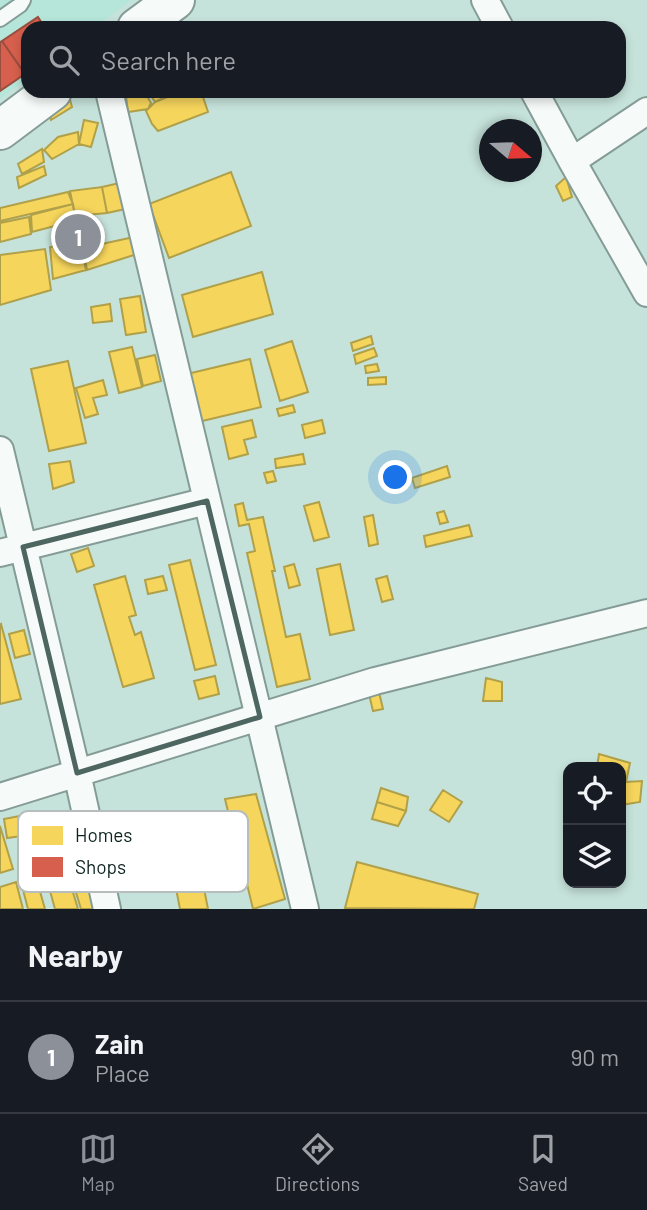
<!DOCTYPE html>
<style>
:root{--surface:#171b24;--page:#242831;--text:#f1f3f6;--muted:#9ea1a6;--line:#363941;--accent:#8c9099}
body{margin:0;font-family:Barlow,sans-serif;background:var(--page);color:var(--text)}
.controls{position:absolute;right:21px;bottom:21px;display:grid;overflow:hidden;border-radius:14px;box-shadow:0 4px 10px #0003}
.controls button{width:63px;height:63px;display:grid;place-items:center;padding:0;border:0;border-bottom:2px solid var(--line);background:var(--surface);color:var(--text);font:35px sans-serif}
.compass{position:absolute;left:479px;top:119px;width:63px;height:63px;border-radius:50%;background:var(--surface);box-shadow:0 4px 10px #0003;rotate:109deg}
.you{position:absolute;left:396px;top:478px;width:24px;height:24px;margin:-18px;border:5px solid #fff;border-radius:50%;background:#1a73e8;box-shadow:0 0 0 10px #1a73e833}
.badge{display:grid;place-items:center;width:46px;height:46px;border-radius:50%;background:var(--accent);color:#fff;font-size:23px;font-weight:700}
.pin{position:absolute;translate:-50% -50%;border:4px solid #fff;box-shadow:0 2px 7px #0006}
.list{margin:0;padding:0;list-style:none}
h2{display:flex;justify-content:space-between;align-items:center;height:91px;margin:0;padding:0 28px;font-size:30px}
h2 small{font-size:23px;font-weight:400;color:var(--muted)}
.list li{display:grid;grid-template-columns:46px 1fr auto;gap:21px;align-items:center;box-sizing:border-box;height:112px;padding:0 28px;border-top:2px solid var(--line)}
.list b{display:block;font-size:26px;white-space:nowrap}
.list p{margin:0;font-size:23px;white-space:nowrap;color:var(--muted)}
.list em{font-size:23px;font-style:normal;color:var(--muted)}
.icon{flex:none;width:38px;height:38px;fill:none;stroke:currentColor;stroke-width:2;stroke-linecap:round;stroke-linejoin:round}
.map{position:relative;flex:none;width:647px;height:909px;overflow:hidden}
.search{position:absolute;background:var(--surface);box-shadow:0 4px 10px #0003;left:21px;right:21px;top:21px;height:77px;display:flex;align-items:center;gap:18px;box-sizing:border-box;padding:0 24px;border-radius:21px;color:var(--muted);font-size:26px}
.sheet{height:203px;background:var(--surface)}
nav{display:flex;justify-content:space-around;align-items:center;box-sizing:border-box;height:98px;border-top:2px solid var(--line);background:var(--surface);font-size:19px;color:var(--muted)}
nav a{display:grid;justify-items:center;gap:4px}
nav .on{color:var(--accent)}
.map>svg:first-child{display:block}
</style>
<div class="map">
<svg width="647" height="909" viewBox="0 0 647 909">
<rect width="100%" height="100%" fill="#c6e3db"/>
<path fill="#b5e6d9" d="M0 0H131L94 28H28V78L0 99Z"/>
<path fill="#f6d55c" stroke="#b0a049" stroke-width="2" d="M148 91H178L155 102Z
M182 91H201L208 112 158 131 152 124 146 111 155 102Z
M146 94 151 103 148 109 128 112 126 96Z
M69 96 72 107 51 120 48 107Z
M84 120 98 123 91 147 79 144Z
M78 132 79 144 52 159 44 150 58 137Z
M42 149 44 162 22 174 18 164Z
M44 166 46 175 19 188 17 177Z
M231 172 251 226 169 258 149 204Z
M566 177 572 197 563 201 556 186Z
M124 182 130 208 107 213 102 187Z
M102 187 107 213 75 216 70 191Z
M68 192 73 204 0 221V208Z
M73 204 75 216 74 221 32 232 31 215Z
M29 217 31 234 0 242V223Z
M134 237 137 254 87 270 83 248Z
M80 243 86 270 53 279 50 247Z
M45 249 51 290 0 305V255Z
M262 272 273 314 193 337 182 295Z
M140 296 146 332 126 335 120 299Z
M110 304 112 321 93 323 91 307Z
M371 336 373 344 353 351 351 343Z
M292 341 308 392 280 401 265 350Z
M132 347 142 387 119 393 109 352Z
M374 348 377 356 356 364 354 355Z
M155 355 161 381 143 386 137 359Z
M250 359 261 407 198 422 187 374Z
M68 361 86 443 49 451 31 369Z
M377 364 379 371 366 373 365 366Z
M386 377V384L368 385V378Z
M103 380 107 395 93 398 98 414 85 418 76 388Z
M293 405 295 412 279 416 277 409Z
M252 420 256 437 244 440 248 454 229 459 222 427Z
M322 420 325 433 305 438 302 425Z
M303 454 305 464 276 468 275 459Z
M70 461 74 482 53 489 49 464Z
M447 466 450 477 415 488 412 478Z
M273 471 276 481 267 483 264 473Z
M319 502 329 537 314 541 304 506Z
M243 503 247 520 263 517 275 571H272L286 637 300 634 310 679 277 687 247 553 255 551 249 524 239 526 235 505Z
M444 511 448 522 440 524 437 513Z
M373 515 378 544 369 546 364 517Z
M469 525 472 536 426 547 424 536Z
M88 548 94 566 77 572 71 554Z
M190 560 216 665 195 670 169 565Z
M294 564 300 585 289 588 284 567Z
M340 564 354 630 330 635 317 569Z
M125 576 136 615 129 617 135 635 141 632 154 678 123 687 94 585Z
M163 576 167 590 148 594 145 580Z
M387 576 393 599 382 602 376 579Z
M1 624 21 699 0 704V625Z
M24 630 30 654 15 658 9 634Z
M215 676 219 694 199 699 194 681Z
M486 678 502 682V701H483Z
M378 688 383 709 373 711 368 690Z
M599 754 630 763 626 782 642 781 640 802 621 805V767H597Z
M381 788 408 797 406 811 377 802Z
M443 790 462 802 449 822 430 810Z
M256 794 285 899 253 909 241 859 219 865 215 851 236 844 225 799Z
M377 802 406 811 398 826 372 819Z
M40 812 43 833 7 838 4 819Z
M189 812 208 909H180L162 817Z
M0 826 13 869 0 873Z
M60 849 78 909H55L40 855Z
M357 862 478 894 474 909 345 908Z
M37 881 45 909H28L22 886Z
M16 882 23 909H0V887Z
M88 884 95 909H81L75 889Z"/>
<path fill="#d6604d" stroke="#9a4e3f" stroke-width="2" d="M38 17 45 28H28V72L25 74 2 41Z
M2 41 25 74 0 91V42Z"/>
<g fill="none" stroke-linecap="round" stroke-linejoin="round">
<defs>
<path id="lane" d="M0 19 20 5 23 0"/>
<path id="street" d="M485 0 500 28
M109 91 305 909
M534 91 572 161 647 293
M572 161 647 111
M0 450 77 773 107 909
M0 553 207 501
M0 797 375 681 647 613"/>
<path id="secondary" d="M137 28 175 0
M0 130 52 91"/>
</defs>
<use href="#lane" stroke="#859c96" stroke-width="18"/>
<use href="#street" stroke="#859c96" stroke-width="30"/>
<use href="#secondary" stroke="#859c96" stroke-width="42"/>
<use href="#lane" stroke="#f6fbfa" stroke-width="14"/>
<use href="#street" stroke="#f6fbfa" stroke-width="26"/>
<use href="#secondary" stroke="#f6fbfa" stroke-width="38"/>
</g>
<path fill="none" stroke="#4e6660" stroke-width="5" stroke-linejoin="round" d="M207 501 260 717 77 773 23 547Z"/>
<rect x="18" y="811" width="230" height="81" rx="10" fill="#fff" stroke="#b6bdbc" stroke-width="2"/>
<rect x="32" y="826" width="31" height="19" fill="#f6d55c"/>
<rect x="32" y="857" width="31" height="20" fill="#d6604d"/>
<g font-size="19" fill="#0d231e">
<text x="75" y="842">Homes</text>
<text x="75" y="874">Shops</text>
</g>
</svg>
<div class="controls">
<button><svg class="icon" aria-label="locate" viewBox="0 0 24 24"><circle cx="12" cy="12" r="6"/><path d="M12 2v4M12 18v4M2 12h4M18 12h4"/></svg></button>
<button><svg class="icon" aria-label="layers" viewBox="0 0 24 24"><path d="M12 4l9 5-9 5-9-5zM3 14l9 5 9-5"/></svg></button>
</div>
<svg class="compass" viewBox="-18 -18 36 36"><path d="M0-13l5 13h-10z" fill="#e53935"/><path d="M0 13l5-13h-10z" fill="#9ea1a6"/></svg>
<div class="you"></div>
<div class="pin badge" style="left:78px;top:237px">1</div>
<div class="search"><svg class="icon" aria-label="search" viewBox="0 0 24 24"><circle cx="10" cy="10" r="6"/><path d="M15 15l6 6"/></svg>Search here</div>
</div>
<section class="sheet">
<h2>Nearby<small></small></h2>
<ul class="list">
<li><span class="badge">1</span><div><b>Zain</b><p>Place</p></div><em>90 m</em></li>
</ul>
</section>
<nav>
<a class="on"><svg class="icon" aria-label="map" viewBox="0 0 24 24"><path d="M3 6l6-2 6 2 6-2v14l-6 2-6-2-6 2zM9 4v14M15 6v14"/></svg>Map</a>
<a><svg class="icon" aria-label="directions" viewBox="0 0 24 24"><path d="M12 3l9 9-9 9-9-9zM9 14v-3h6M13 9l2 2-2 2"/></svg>Directions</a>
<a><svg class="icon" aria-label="saved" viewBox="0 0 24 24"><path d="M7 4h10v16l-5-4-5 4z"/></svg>Saved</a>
</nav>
